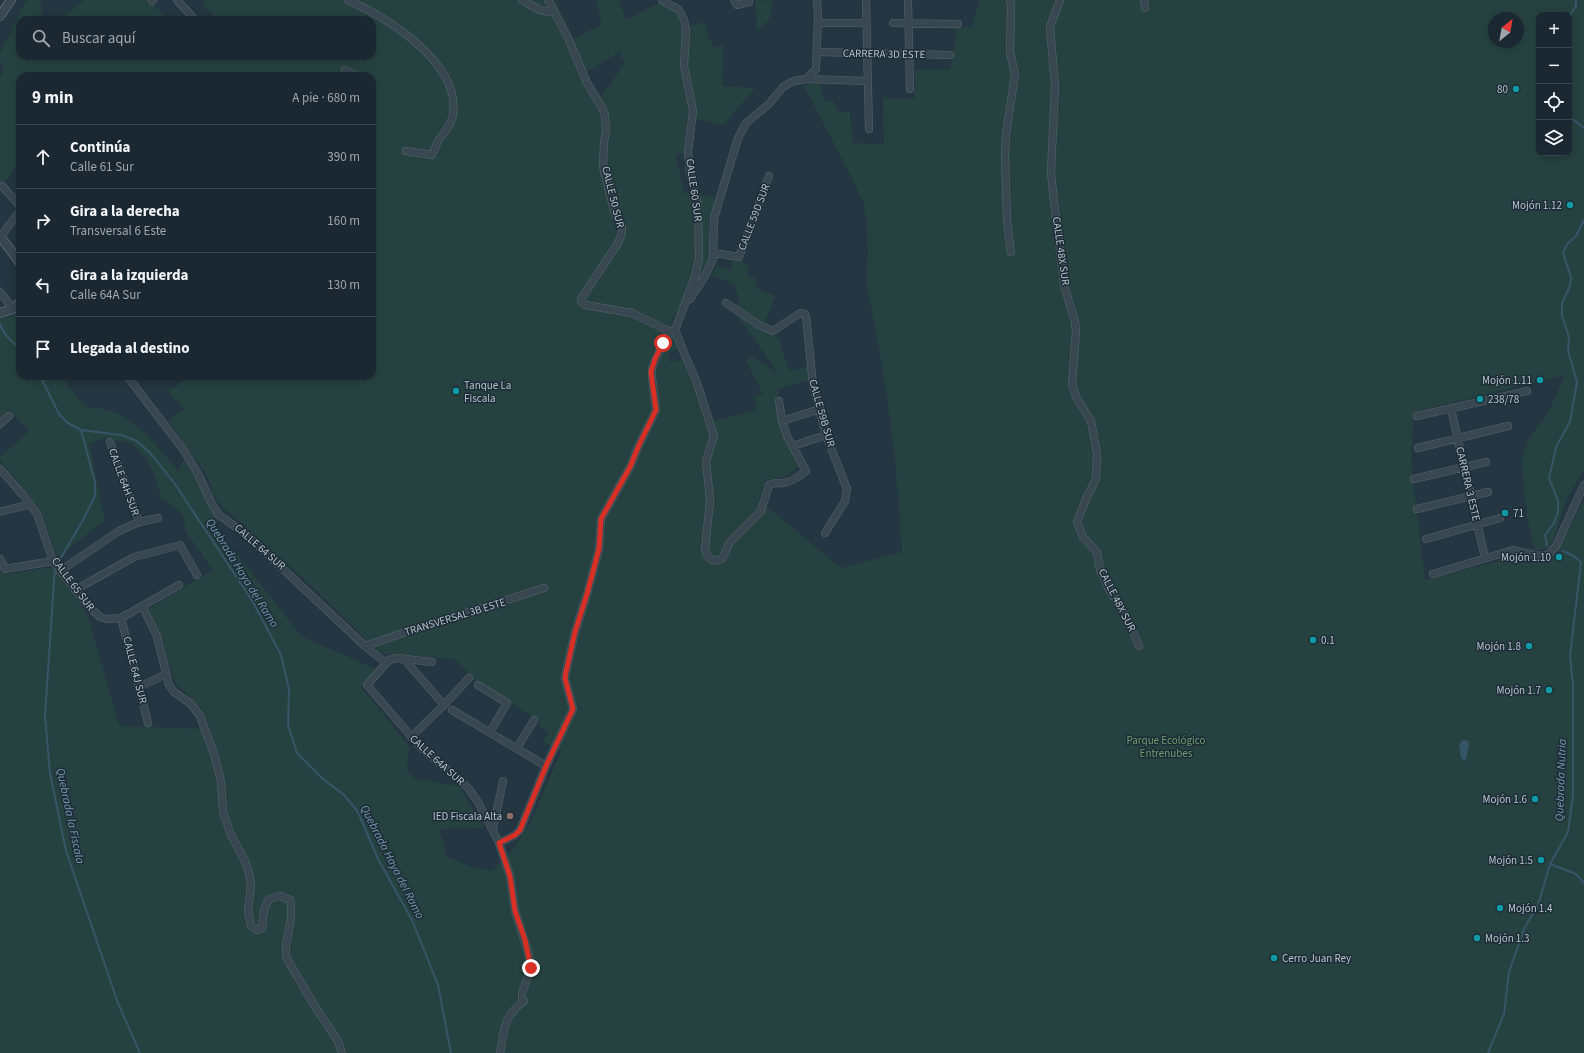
<!DOCTYPE html>
<html lang="es">
<meta charset="utf-8">
<style>
:root{--surface:#1b2831;--page:#28343d;--text:#f1f3f6;--muted:#a0a6ab;--line:#39444d}
body{margin:0;font-family:"Source Sans 3",sans-serif;background:var(--page);color:var(--text)}
.controls{position:absolute;right:12px;top:12px;display:grid;overflow:hidden;border-radius:8px;box-shadow:0 2px 10px #0003}
.controls button{width:36px;height:36px;display:grid;place-items:center;padding:0;border:0;border-bottom:1px solid var(--line);background:var(--surface);color:var(--text);font:20px sans-serif}
.compass{position:absolute;left:1488px;top:12px;width:36px;height:36px;border-radius:50%;background:var(--surface);box-shadow:0 2px 10px #0003;rotate:31deg}
.stop{position:absolute;width:12px;height:12px;margin:-9px;border:3px solid #d93025;border-radius:50%;background:#fff}
.stop.end{background:#d93025;border-color:#fff;box-shadow:0 1px 4px #0008}
.list{margin:0;padding:0;list-style:none}
h2{display:flex;justify-content:space-between;align-items:center;height:52px;margin:0;padding:0 16px;font-size:17px}
h2 small{font-size:13px;font-weight:400;color:var(--muted)}
.list li{display:grid;grid-template-columns:26px 1fr auto;gap:12px;align-items:center;box-sizing:border-box;height:64px;padding:0 16px;border-top:1px solid var(--line)}
.list b{display:block;font-size:15px;white-space:nowrap}
.list p{margin:0;font-size:13px;white-space:nowrap;color:var(--muted)}
.list em{font-size:13px;font-style:normal;color:var(--muted)}
.icon{flex:none;width:22px;height:22px;fill:none;stroke:currentColor;stroke-width:2;stroke-linecap:round;stroke-linejoin:round}
.map{position:relative;flex:none;width:1584px;height:1053px;overflow:hidden}
.search{position:absolute;background:var(--surface);box-shadow:0 2px 10px #0003;left:16px;top:16px;width:360px;height:44px;display:flex;align-items:center;gap:10px;box-sizing:border-box;padding:0 14px;border-radius:12px;color:var(--muted);font-size:15px}
.panel{position:absolute;background:var(--surface);box-shadow:0 2px 10px #0003;left:16px;top:72px;width:360px;height:308px;border-radius:12px}
.map>svg:first-child{display:block}
</style>
<div class="map">
<svg width="1584" height="1053" viewBox="0 0 1584 1053">
<rect width="100%" height="100%" fill="#243641"/>
<path fill="#264240" fill-rule="evenodd" d="M29 0H41L42 20H20V56H372V20H216L203 4 205 0H555L574 39 602 24 596 0H619L626 20 660 2C673 10 679 13 681 29L704 22 713 48 723 45 722 86 755 88 723 125 687 117 684 153 676 155 684 193 717 198C714 207 709 217 709 227 709 237 712 245 710 255 706 274 682 304 671 321L680 349 669 352 670 362 683 360 694 382 707 423 757 410 754 396 763 394 746 361 751 356 779 375 734 310 740 300 734 283 712 276 717 266 731 270 732 259 749 264 747 276 757 279 756 288 776 296 764 322 760 325 779 339 789 371 808 367 809 380 778 389 781 421 798 466C788 477 781 479 766 479L759 500 841 568 902 552 895 458 886 388 866 278 868 254 867 225 864 204 852 178 804 86 820 80 824 101 834 102 839 112H850L853 143 884 144 883 96 888 98 914 99 915 70H950L957 28 972 27 980 0H1584V470L1567 498 1553 540 1546 549 1535 550 1528 521 1521 462 1528 439 1547 415 1565 375 1413 412 1411 463 1425 580 1514 557 1552 561 1584 500V1053H0V572L7 574 53 567 87 613 119 726 210 729 201 708 176 683 168 663 164 642 148 609 213 570 185 531V522L180 511 161 499 157 481 146 458 131 443 104 438 89 444 105 520 58 557 39 508 0 459V457L30 431 12 413 0 422V318C9 319 14 316 20 309V376H62L66 383 85 407C129 407 152 440 178 471L184 460 197 480 215 515 220 520 209 529 237 554 301 636 375 669 361 687 410 747 406 767 412 778 459 786 485 828 439 829 447 856 473 868 492 871 512 851 529 825 561 752 543 741 548 733 538 725 540 721 473 679 456 659 387 654 378 651 300 575 224 508 213 495 208 478 198 462 168 420 184 409 168 392 188 378 186 376H372V76H20V161L0 189V76L4 74 0 59V54L25 3ZM1539 15H1569V153H1539ZM1494 18H1518V42H1494ZM619 52 625 63 601 97 592 83 587 72Z
M84 0H149L170 20H59Z
M754 0 773 1 769 20 757 31V14Z"/>
<path fill="#375569" d="M1463 740 1468 741 1469 747 1465 761 1461 758 1459 745Z"/>
<g fill="none" stroke-linecap="round" stroke-linejoin="round">
<path stroke="#375569" stroke-width="2" d="M1569 17 1576 6V0
M1569 100 1571 118 1584 128
M0 324C3 335 12 341 20 349
M40 376 59 414 68 423 81 430 121 435 137 441 151 454 175 484 253 602 281 655 289 689 288 725 297 753 322 778 344 795 358 812 378 859 412 920 438 985 451 1053
M1547 546 1545 535 1554 523 1558 512V501L1549 478 1556 447 1570 422 1577 382 1568 351 1569 337 1562 316V303L1570 286 1571 277 1563 253 1567 244 1576 236 1584 220
M59 561 83 520 95 496V482L81 430
M55 571 54 580 45 716 50 773 66 851 118 1003 140 1053
M1550 864 1576 874 1584 883
M1488 1053 1504 1014 1509 972 1524 929 1538 905 1550 864 1568 832 1573 795V684L1570 656 1581 562 1572 555 1563 551"/>
<defs>
<path id="minor" d="M177 0 195 20
M348 0C388 18 461 63 453 115 452 124 443 134 438 141 436 146 434 151 432 155L406 151
M522 0C532 5 541 14 553 11
M548 0 569 40 587 83 601 106 605 115 606 131 604 142 603 167 614 211 622 227V233L618 243 585 293 581 299 582 303 585 305 632 313 671 332
M662 0 679 10 684 20 686 31 684 65 693 111 688 152 690 174 698 204 699 258 695 277 675 330 684 353 696 380 714 436 706 461 710 500 705 550C707 559 714 563 722 559L730 542 761 511 769 485C774 482 777 484 782 483 792 482 799 477 806 471L787 436 782 421 779 401
M734 0 737 5 749 2
M866 0 869 129
M908 0 910 89
M1010 0 1011 7 1010 52 1015 74 1006 134 1005 156 1007 221 1011 252
M1060 0 1050 27 1055 85 1051 172 1053 193 1064 285 1075 322 1076 332 1072 384 1076 397 1091 421 1097 453 1096 479 1086 499 1077 522 1083 537 1097 552 1100 570 1109 589 1126 616 1139 646
M1144 0 1145 8
M152 1 153 0
M818 23H866
M893 23 958 24
M818 52 950 55
M345 70 357 76
M806 79 816 69 818 16 817 0
M2 186 20 206
M0 237 20 211
M714 253 739 257 769 176
M0 292 13 309
M690 299 705 276 713 259 714 218 738 138 746 123 769 104 783 87 794 81 806 79 868 81
M726 303 759 325 773 331 800 313 805 314 806 316 813 385 826 435 847 489 845 501 825 533
M127 376 183 449 198 474 211 502 218 514 248 536 365 646 386 663
M1451 409 1485 558
M1417 416 1527 391
M782 421 820 409
M0 424 9 416
M110 442 139 522
M793 446 826 435
M1418 448 1508 426
M0 469 23 495 37 514 53 561 89 607 100 617 107 619 121 618 179 585
M1414 479 1486 462
M1417 509 1488 492
M0 512 30 504
M1426 539 1500 518
M0 559 5 569 53 561
M60 571 119 531 139 522 158 518
M1433 574 1513 550 1539 556 1548 555 1556 546 1584 485
M75 590 134 557 180 545 197 575
M142 606 157 636 169 685 174 692 191 704 200 716 214 754 221 781 223 812 231 835 245 861 249 873 251 885 248 911 251 926 257 930 262 928 264 910 269 899 280 896 290 900 291 905V918L286 945V957L314 1005 338 1041 342 1053
M121 618 148 723
M365 646 406 632 544 588
M404 659 444 705
M432 662 397 658 389 660 367 685 421 748 458 778 469 789 478 802 492 829 499 843 510 876 515 911 529 955 531 968 522 993V998L524 1001C502 1018 505 1028 500 1053
M478 685 507 703 490 732
M139 687 166 674
M452 710 546 766
M411 737 444 705 469 678
M517 748 534 720
M493 829 503 781
M499 843 515 835 520 830 546 766 573 709 565 678 566 672 575 632 587 594 599 549 601 519 630 467 639 445 656 410 652 378V368L663 343 671 332 675 330"/>
<path id="tertiary" d="M0 16 11 0
M0 236 20 263
M0 313 13 309 20 302"/>
</defs>
<use href="#minor" stroke="#56656e" stroke-width="8"/>
<use href="#tertiary" stroke="#56656e" stroke-width="10"/>
<use href="#minor" stroke="#394751" stroke-width="7"/>
<use href="#tertiary" stroke="#394751" stroke-width="8"/>
</g>
<g fill="none" stroke-linecap="round" stroke-linejoin="round">
<path stroke="#d93025" stroke-width="5" d="M531 968 525 940 515 911 510 876 499 843 515 835 520 830 546 766 573 709 565 678 566 672 575 632 587 594 599 549 601 519 630 467 639 445 656 410 651 372 655 359 663 343"/>
</g>
<g fill="#0f9aa8" stroke="#1d2c36" stroke-width="1.5">
<circle cx="1516" cy="89" r="4"/>
<circle cx="1570" cy="205" r="4"/>
<circle cx="1540" cy="380" r="4"/>
<circle cx="456" cy="391" r="4"/>
<circle cx="1480" cy="399" r="4"/>
<circle cx="1505" cy="513" r="4"/>
<circle cx="1559" cy="557" r="4"/>
<circle cx="1313" cy="640" r="4"/>
<circle cx="1529" cy="646" r="4"/>
<circle cx="1549" cy="690" r="4"/>
<circle cx="1535" cy="799" r="4"/>
<circle cx="1541" cy="860" r="4"/>
<circle cx="1500" cy="908" r="4"/>
<circle cx="1477" cy="938" r="4"/>
<circle cx="1274" cy="958" r="4"/>
</g>
<circle fill="#8d6e63" stroke="#1d2c36" stroke-width="1.5" cx="510" cy="816" r="4"/>
<g text-anchor="middle" dominant-baseline="central" stroke-width="3" stroke-linejoin="round" paint-order="stroke">
<g font-size="11" fill="#b5c2cb" stroke="#1d2c36">
<text transform="translate(884 54) rotate(1)">CARRERA 3D ESTE</text>
<text transform="translate(694 190) rotate(82)">CALLE 60 SUR</text>
<text transform="translate(613 197) rotate(76)">CALLE 50 SUR</text>
<text transform="translate(754 217) rotate(-69)">CALLE 59D SUR</text>
<text transform="translate(1061 251) rotate(82)">CALLE 48X SUR</text>
<text transform="translate(822 413) rotate(74)">CALLE 59B SUR</text>
<text transform="translate(124 482) rotate(70)">CALLE 64H SUR</text>
<text transform="translate(1468 484) rotate(77)">CARRERA 3 ESTE</text>
<text transform="translate(260 547) rotate(41)">CALLE 64 SUR</text>
<text transform="translate(73 584) rotate(53)">CALLE 65 SUR</text>
<text transform="translate(1117 600) rotate(63)">CALLE 48X SUR</text>
<text transform="translate(455 617) rotate(-17)">TRANSVERSAL 3B ESTE</text>
<text transform="translate(135 670) rotate(76)">CALLE 64J SUR</text>
<text transform="translate(437 760) rotate(42)">CALLE 64A SUR</text>
</g>
<g font-size="11" fill="#b5c2cb" stroke="#1d2c36" text-anchor="end">
<text x="1508" y="89">80</text>
<text x="1562" y="205">Mojón 1.12</text>
<text x="1532" y="380">Mojón 1.11</text>
<text x="464" y="385" text-anchor="start">Tanque La<tspan x="464" dy="13">Fiscala</tspan></text>
<text x="1488" y="399" text-anchor="start">238/78</text>
<text x="1513" y="513" text-anchor="start">71</text>
<text x="1551" y="557">Mojón 1.10</text>
<text x="1321" y="640" text-anchor="start">0.1</text>
<text x="1521" y="646">Mojón 1.8</text>
<text x="1541" y="690">Mojón 1.7</text>
<text x="1527" y="799">Mojón 1.6</text>
<text x="502" y="816">IED Fiscala Alta</text>
<text x="1533" y="860">Mojón 1.5</text>
<text x="1508" y="908" text-anchor="start">Mojón 1.4</text>
<text x="1485" y="938" text-anchor="start">Mojón 1.3</text>
<text x="1282" y="958" text-anchor="start">Cerro Juan Rey</text>
</g>
<g font-size="11" fill="#6b9d6d" stroke="#1d2c36">
<text x="1166" y="740">Parque Ecológico<tspan x="1166" dy="13">Entrenubes</tspan></text>
</g>
<g font-size="12" font-style="italic" fill="#7499b0" stroke="#1d2c36">
<text transform="translate(242 573) rotate(58)">Quebrada Haya del Ramo</text>
<text transform="translate(1561 780) rotate(-88)">Quebrada Nutria</text>
<text transform="translate(70 816) rotate(78)">Quebrada la Fiscala</text>
<text transform="translate(392 862) rotate(63)">Quebrada Haya del Ramo</text>
</g>
</g>
</svg>
<div class="controls">
<button>+</button>
<button>−</button>
<button><svg class="icon" aria-label="locate" viewBox="0 0 24 24"><circle cx="12" cy="12" r="6"/><path d="M12 2v4M12 18v4M2 12h4M18 12h4"/></svg></button>
<button><svg class="icon" aria-label="layers" viewBox="0 0 24 24"><path d="M12 4l9 5-9 5-9-5zM3 14l9 5 9-5"/></svg></button>
</div>
<svg class="compass" viewBox="-18 -18 36 36"><path d="M0-13l5 13h-10z" fill="#e53935"/><path d="M0 13l5-13h-10z" fill="#a0a6ab"/></svg>
<div class="stop" style="left:663px;top:343px"></div>
<div class="stop end" style="left:531px;top:968px"></div>
<div class="search"><svg class="icon" aria-label="search" viewBox="0 0 24 24"><circle cx="10" cy="10" r="6"/><path d="M15 15l6 6"/></svg>Buscar aquí</div>
<section class="panel">
<h2>9 min<small>A pie · 680 m</small></h2>
<ul class="list">
<li><svg class="icon" aria-label="ahead" viewBox="0 0 24 24"><path d="M12 20V5M6 11l6-6 6 6"/></svg><div><b>Continúa</b><p>Calle 61 Sur</p></div><em>390 m</em></li>
<li><svg class="icon" aria-label="right" viewBox="0 0 24 24"><path d="M7 20v-9h11M14 6l5 5-5 5"/></svg><div><b>Gira a la derecha</b><p>Transversal 6 Este</p></div><em>160 m</em></li>
<li><svg class="icon" aria-label="left" viewBox="0 0 24 24"><path d="M17 20v-9H6M10 6l-5 5 5 5"/></svg><div><b>Gira a la izquierda</b><p>Calle 64A Sur</p></div><em>130 m</em></li>
<li><svg class="icon" aria-label="arrive" viewBox="0 0 24 24"><path d="M6 21V4h12l-3 4 3 4H6"/></svg><div><b>Llegada al destino</b></div></li>
</ul>
</section>
</div>
